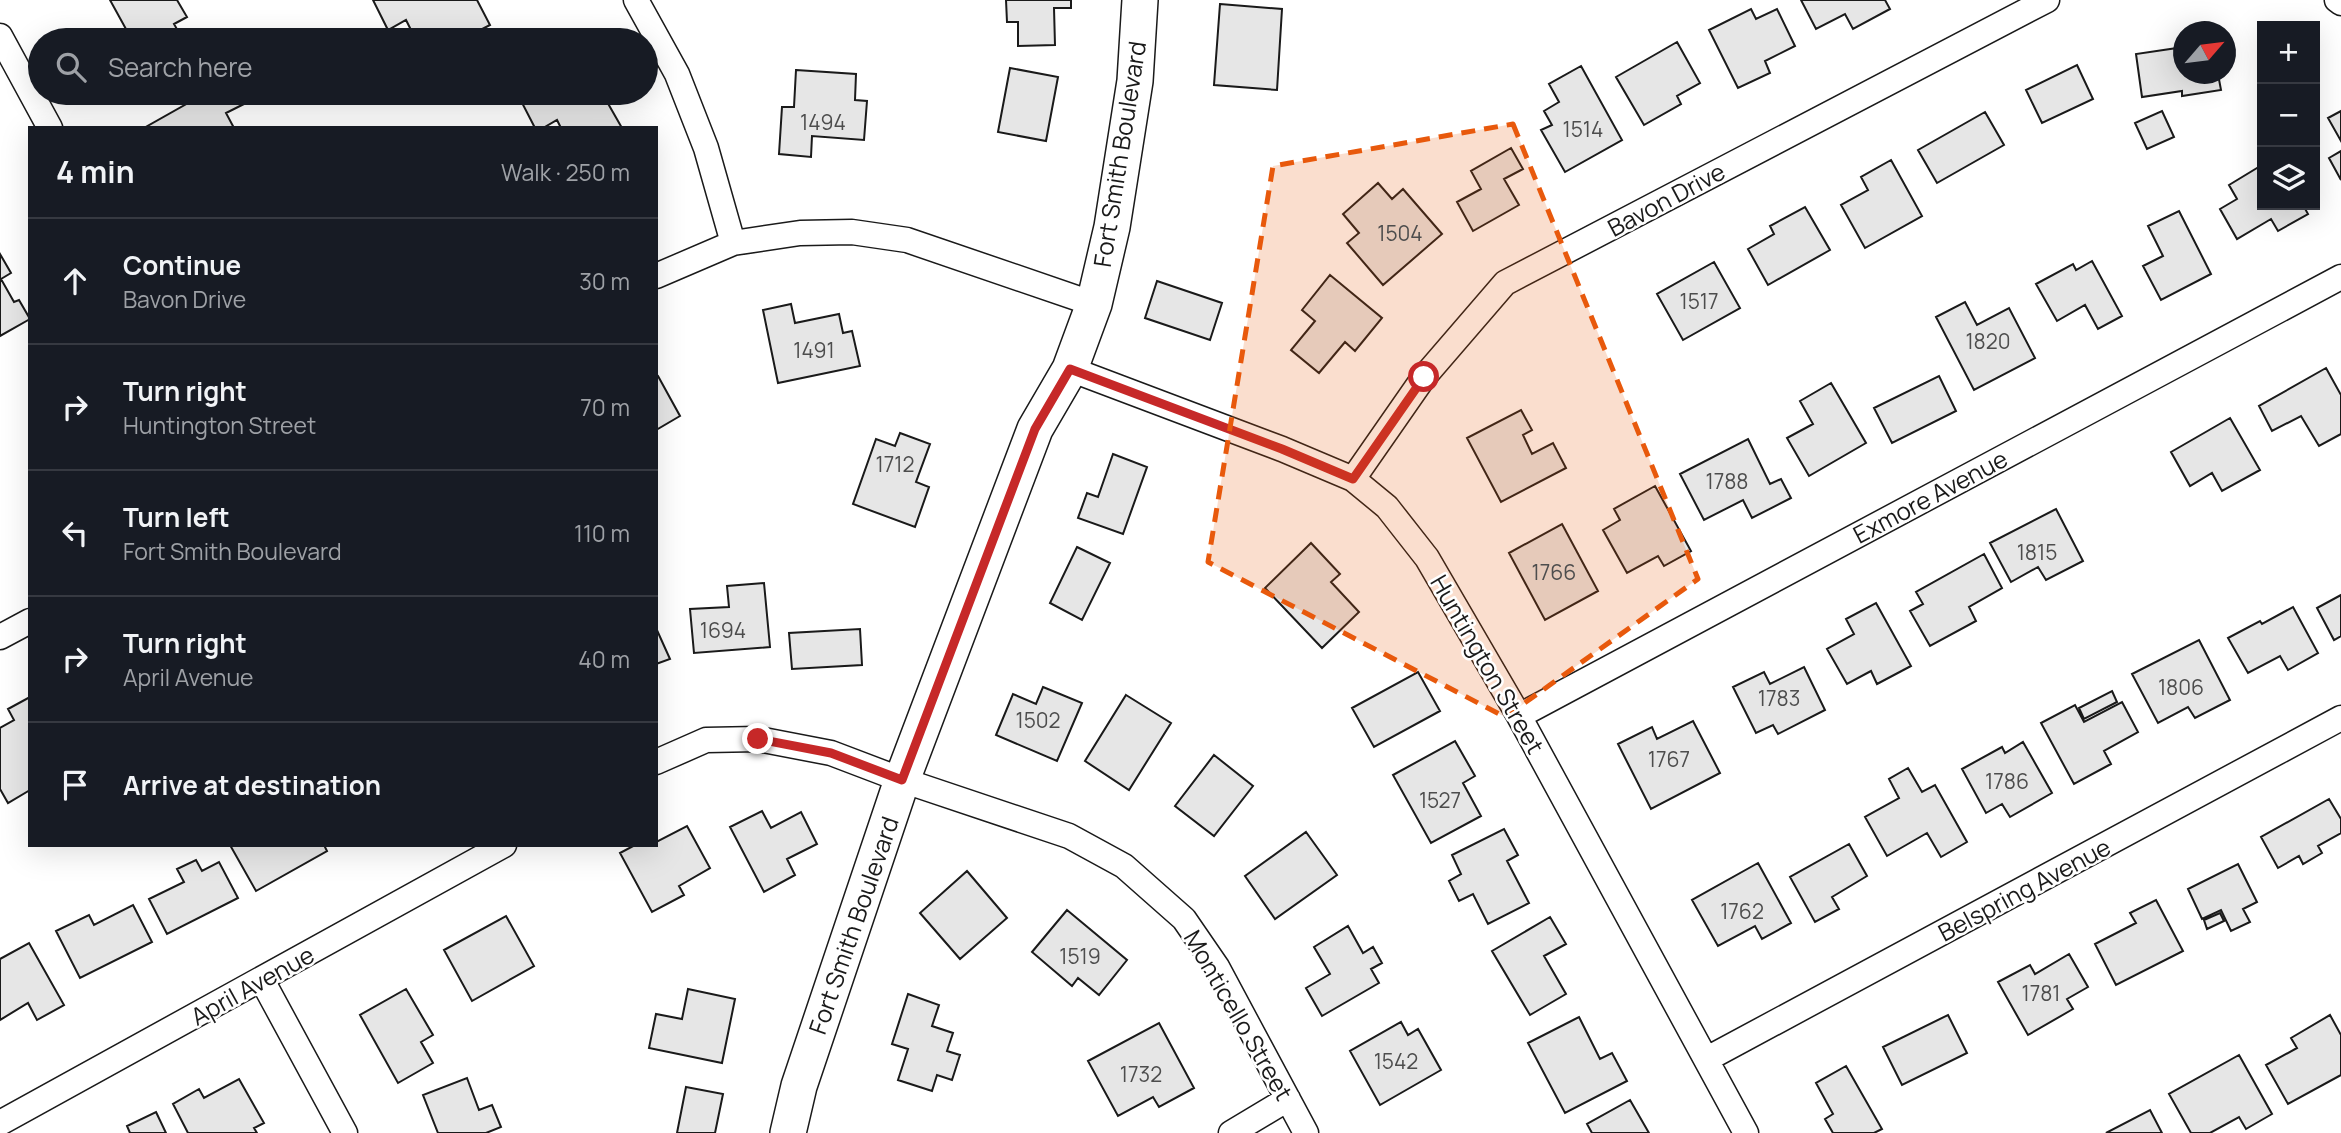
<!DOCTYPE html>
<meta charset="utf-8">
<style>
:root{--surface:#171b24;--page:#20242c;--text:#f1f3f6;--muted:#9ea1a6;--line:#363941}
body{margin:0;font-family:Manrope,sans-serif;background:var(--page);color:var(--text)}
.controls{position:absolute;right:21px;top:21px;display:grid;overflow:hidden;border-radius:0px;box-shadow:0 7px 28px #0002}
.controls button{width:63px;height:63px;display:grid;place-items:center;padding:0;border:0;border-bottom:2px solid var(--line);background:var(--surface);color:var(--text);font:35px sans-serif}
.compass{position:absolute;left:2173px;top:21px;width:63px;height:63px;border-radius:50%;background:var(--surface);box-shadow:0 7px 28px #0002;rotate:62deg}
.stop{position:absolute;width:21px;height:21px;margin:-16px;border:5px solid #c62828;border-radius:50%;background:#fff}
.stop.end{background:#c62828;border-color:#fff;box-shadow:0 2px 7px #0008}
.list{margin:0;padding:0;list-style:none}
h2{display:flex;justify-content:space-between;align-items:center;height:91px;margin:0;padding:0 28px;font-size:30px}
h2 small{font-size:23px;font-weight:400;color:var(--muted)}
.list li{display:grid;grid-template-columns:46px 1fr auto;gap:21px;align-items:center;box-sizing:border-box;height:126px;padding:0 28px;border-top:2px solid var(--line)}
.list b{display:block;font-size:26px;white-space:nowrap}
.list p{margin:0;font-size:23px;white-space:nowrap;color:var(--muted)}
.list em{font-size:23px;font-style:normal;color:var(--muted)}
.icon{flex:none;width:38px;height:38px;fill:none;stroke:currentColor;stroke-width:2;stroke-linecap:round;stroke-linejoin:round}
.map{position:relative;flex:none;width:2341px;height:1133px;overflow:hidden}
.search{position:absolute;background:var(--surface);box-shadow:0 7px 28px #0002;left:28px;top:28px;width:630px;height:77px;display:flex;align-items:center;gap:18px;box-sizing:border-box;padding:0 24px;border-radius:38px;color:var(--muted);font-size:26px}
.panel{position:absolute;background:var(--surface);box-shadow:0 7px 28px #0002;left:28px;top:126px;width:630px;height:721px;border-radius:0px}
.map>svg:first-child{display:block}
</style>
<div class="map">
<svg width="2341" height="1133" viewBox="0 0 2341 1133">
<rect width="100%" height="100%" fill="#fff"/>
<path fill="#e6e6e6" stroke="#1a1a1a" stroke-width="2" d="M110 0H177L187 17 174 24 183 40H132Z
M373 0H477L490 25 461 40H416L406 20 388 30Z
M1006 0H1071V8H1054L1055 45 1018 46V22H1007Z
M1801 0H1885L1890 9 1853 29 1845 14 1816 29Z
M1220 4 1282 9 1277 90 1214 85Z
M1751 9 1756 19 1777 9 1795 46 1765 61 1770 73 1738 88 1709 30Z
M1677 42 1700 83 1677 96 1681 104 1644 125 1616 77Z
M2184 47V74H2218L2221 90 2182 96V91L2142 97 2136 54Z
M2077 65 2093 99 2042 123 2026 90Z
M1581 66 1622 140 1565 172 1541 130 1552 125 1544 111 1559 102 1549 84Z
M1010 68 1058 77 1046 141 998 132Z
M796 70 856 74 855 100 867 101 864 140 812 136 811 157 779 154 782 107H794Z
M206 93H240L246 103 226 113 234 128H144Z
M522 93H602L622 128H561L557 120 543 128H535L518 95Z
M2162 111 2174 137 2147 149 2135 123Z
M2341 111V141L2328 118Z
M1985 112 2004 145 1937 183 1918 150Z
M1511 148 1523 169 1504 179 1519 205 1473 231 1457 202 1481 189 1471 171Z
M2341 151V180L2329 158Z
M1891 160 1922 216 1865 248 1841 205 1868 190 1861 177Z
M2262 165V205H2303L2308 214 2278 231 2271 219 2237 239 2220 209 2237 199 2229 185Z
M1378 183 1392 199 1403 189 1442 234 1383 285 1347 243 1359 233 1343 214Z
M1805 207 1830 250 1768 285 1748 249 1774 234 1770 226Z
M2179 211 2211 274 2161 300 2143 266 2163 256 2148 226Z
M0 254 11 273 1 279 14 302 19 300 30 319 0 336Z
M2092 261 2122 316 2098 329 2085 305 2057 321 2036 284 2073 264 2076 270Z
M1714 262 1740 308 1683 340 1657 294Z
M1330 275 1382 318 1355 351 1345 342 1319 373 1291 350 1315 321 1302 310Z
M1157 281 1222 303 1210 340 1145 318Z
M1965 302 1977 325 2009 308 2035 358 1974 390 1936 317Z
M791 304 795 323 839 314 843 333 852 331 860 366 778 383 763 310Z
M2326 368 2341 395V434L2319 446 2301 416 2272 431 2259 406Z
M658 376 680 416 656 430V377Z
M1939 376 1956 411 1892 443 1874 408Z
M1831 383 1866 443 1809 476 1787 438 1813 424 1800 401Z
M1521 410 1532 430 1523 435 1532 454 1553 443 1566 468 1501 502 1467 438Z
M2230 418 2260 470 2222 491 2212 473 2190 486 2171 452Z
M900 433 930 444 916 482 929 487 915 527 853 504 876 439 895 446Z
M1748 439 1770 484 1781 479 1791 498 1752 518 1743 500 1704 520 1680 474Z
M1113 454 1147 467 1123 534 1078 518 1087 493 1098 497Z
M1655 486 1691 551 1664 566 1658 556 1627 573 1603 530 1620 520 1614 509Z
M2056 509 2083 561 2046 580 2038 567 2011 582 1990 543Z
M1562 524 1598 591 1545 620 1509 553Z
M1311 543 1340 574 1331 582 1359 612 1322 648 1265 588Z
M1077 547 1110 563 1082 620 1050 603Z
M1984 554 2002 588 1969 607 1976 621 1930 646 1910 611 1923 604 1916 592Z
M764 583 770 647 694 653 690 609 729 607 727 586Z
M2341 595V636L2334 640 2317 608Z
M1876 603 1911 666 1877 684 1871 671 1847 684 1827 649 1854 634 1846 619Z
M2293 607 2318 653 2288 670 2280 656 2248 673 2228 638 2260 621 2262 624Z
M656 628 670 659 656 664Z
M860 629 862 665 792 669 789 633Z
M2199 640 2230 700 2195 718 2188 707 2158 723 2132 674Z
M1804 667 1825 710 1778 734 1773 725 1756 733 1733 687 1764 672 1770 684Z
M1418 672 1440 711 1374 747 1352 708Z
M1043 687 1082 703 1057 761 996 735 1013 694 1036 704Z
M2112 691 2117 702 2084 719 2079 708Z
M1126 695 1171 723 1129 790 1085 761Z
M30 697V790L8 803 0 789V728L14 720 8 709Z
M2122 702 2138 732 2104 751 2111 764 2074 784 2041 723 2075 705 2084 722Z
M1693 721 1720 773 1651 809 1618 744 1652 727 1657 739Z
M1455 741 1475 776 1463 783 1481 816 1431 843 1393 775Z
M2023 742 2052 793 2010 817 2002 804 1986 813 1962 769 2002 747 2005 753Z
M1214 755 1253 786 1214 836 1175 806Z
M1908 768 1922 792 1935 785 1967 842 1941 857 1927 833 1887 856 1865 817 1899 798 1889 779Z
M2329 799 2341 819V833L2318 846 2322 853 2303 864 2299 856 2278 868 2261 837Z
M762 811 771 828 801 812 817 844 787 859 795 875 764 892 730 827Z
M687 826 710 868 679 886 684 895 652 912 620 853 635 845H656V842Z
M1504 829 1518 855 1507 861 1529 903 1488 924 1473 894 1459 901 1449 881 1461 874 1452 855Z
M1306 832 1337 875 1275 919 1245 876Z
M1849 844 1867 876 1832 897 1839 909 1815 922 1790 877Z
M230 845H324L327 851 256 891Z
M196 860 202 871 219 862 238 898 167 934 149 899 184 882 177 869Z
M1758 863 1791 923 1762 939 1755 926 1718 946 1692 900Z
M2238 864 2257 902 2243 909 2250 922 2231 931 2221 910 2202 919 2188 889Z
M967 871 1007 918 960 959 920 913Z
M2156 900 2183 951 2116 985 2095 944 2136 923 2130 913Z
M133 905 152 942 80 978 56 931 89 915 94 925Z
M1067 910 1127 960 1099 995 1078 978 1072 986 1032 952Z
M2220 913 2224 921 2207 929 2204 920Z
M506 916 534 966 472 1001 444 950Z
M1550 917 1566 944 1544 956 1566 994 1530 1015 1492 951Z
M1348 926 1363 953 1373 947 1382 963 1371 969 1379 983 1322 1016 1306 988 1330 974 1314 947Z
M29 943 64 1005 37 1020 28 1003 0 1020V959Z
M2069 954 2088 987 2067 999 2073 1009 2028 1035 1998 982 2030 965 2035 974Z
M406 989 433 1035 421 1042 433 1063 398 1083 360 1015Z
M688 989 735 999 722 1063 649 1048 656 1014 682 1019Z
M908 994 939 1005 932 1026 953 1033 947 1051 960 1055 952 1080 937 1075 932 1091 898 1080 908 1049 892 1044Z
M1948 1015 1967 1053 1902 1085 1883 1047Z
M2330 1015 2341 1035V1075L2288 1104 2266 1065 2297 1048 2291 1038Z
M1579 1017 1600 1059 1612 1053 1627 1081 1565 1113 1528 1043Z
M1401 1022 1408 1035 1418 1029 1441 1070 1380 1105 1350 1051Z
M1159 1023 1194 1088 1159 1107 1153 1097 1118 1116 1088 1061Z
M2239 1055 2272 1114 2246 1129 2239 1117 2210 1133H2191L2169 1094Z
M1846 1066 1882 1129 1874 1133H1833L1825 1119 1833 1114 1816 1083Z
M467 1078 479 1110 492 1105 501 1127 486 1133H438L423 1095Z
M239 1079 264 1123 254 1128 257 1133H188L173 1104 199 1089 204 1098Z
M686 1087 723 1094 715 1133H677Z
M1630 1100 1649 1133H1592L1587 1124Z
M2150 1110 2162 1133H2106Z
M156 1112 166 1133H130L127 1126Z"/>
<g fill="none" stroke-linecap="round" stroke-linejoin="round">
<defs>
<path id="street" d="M636 0 677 74 706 148 733 243
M2337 0 2341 3
M0 36 50 128
M656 276 733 243 800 233 852 232 907 240 1094 304
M1070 369 1282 449 1353 479 1387 507 1427 558 1519 716 1746 1133
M1353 479 1424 377 1505 283 2047 0
M0 637 30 621
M1519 716 2341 277
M656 762 706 740 758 739 831 753 902 780 1069 836 1124 866 1184 919 1217 967 1306 1133
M262 980 345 1133
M1707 1059 2341 718
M0 1123 504 845
M1231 1133 1288 1099"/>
<path id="secondary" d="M788 1133 799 1086 902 780 1035 429 1070 369 1094 304 1112 227 1135 81 1140 0"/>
</defs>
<use href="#street" stroke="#1a1a1a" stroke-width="27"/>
<use href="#secondary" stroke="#1a1a1a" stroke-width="38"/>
<use href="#street" stroke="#fff" stroke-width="24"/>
<use href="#secondary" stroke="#fff" stroke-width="35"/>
</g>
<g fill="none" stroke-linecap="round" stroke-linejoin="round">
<path stroke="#c62828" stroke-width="9" d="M758 739 831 753 902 780 1035 429 1070 369 1282 449 1353 479 1424 377"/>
</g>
<path fill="#e8590c" fill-opacity="0.2" stroke="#e8590c" stroke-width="5" stroke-dasharray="14 9" stroke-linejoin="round" d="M1513 124 1698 579 1505 717 1208 562 1273 166Z"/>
<g text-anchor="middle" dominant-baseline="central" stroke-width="5" stroke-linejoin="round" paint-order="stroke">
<g font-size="21" fill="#4d4d4d">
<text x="823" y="122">1494</text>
<text x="1583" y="129">1514</text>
<text x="1400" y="233">1504</text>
<text x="1699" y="301">1517</text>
<text x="1988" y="341">1820</text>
<text x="814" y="350">1491</text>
<text x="895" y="464">1712</text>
<text x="1727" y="481">1788</text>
<text x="2037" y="552">1815</text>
<text x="1554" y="572">1766</text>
<text x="723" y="630">1694</text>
<text x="2181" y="687">1806</text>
<text x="1779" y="698">1783</text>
<text x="1038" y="720">1502</text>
<text x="1669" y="759">1767</text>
<text x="2007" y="781">1786</text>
<text x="1440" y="800">1527</text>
<text x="1742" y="911">1762</text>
<text x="1080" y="956">1519</text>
<text x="2041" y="993">1781</text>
<text x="1396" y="1061">1542</text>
<text x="1141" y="1074">1732</text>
</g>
<g font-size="24" fill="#1a1a1a" stroke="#fff">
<text transform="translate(1119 154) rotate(-81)">Fort Smith Boulevard</text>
<text transform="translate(1666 199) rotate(-28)">Bavon Drive</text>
<text transform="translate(1930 496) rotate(-28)">Exmore Avenue</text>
<text transform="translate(1488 664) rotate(60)">Huntington Street</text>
<text transform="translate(2024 889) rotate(-28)">Belspring Avenue</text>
<text transform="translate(853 925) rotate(-71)">Fort Smith Boulevard</text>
<text transform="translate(252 985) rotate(-29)">April Avenue</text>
<text transform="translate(1239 1015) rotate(60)">Monticello Street</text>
</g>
</g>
</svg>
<div class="controls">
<button>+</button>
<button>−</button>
<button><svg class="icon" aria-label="layers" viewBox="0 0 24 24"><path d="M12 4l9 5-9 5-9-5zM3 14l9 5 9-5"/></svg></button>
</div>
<svg class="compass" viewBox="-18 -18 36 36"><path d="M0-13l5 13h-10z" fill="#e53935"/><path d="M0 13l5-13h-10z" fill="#9ea1a6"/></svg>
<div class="stop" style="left:1424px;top:377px"></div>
<div class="stop end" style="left:758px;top:739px"></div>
<div class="search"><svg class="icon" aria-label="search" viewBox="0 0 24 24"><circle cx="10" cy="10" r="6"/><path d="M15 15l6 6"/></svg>Search here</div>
<section class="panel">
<h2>4 min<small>Walk · 250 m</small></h2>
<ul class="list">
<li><svg class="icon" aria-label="ahead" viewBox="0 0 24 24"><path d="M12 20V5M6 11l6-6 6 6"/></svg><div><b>Continue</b><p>Bavon Drive</p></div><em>30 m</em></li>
<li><svg class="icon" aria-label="right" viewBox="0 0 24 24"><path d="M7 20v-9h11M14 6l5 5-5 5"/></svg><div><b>Turn right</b><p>Huntington Street</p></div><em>70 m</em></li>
<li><svg class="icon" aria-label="left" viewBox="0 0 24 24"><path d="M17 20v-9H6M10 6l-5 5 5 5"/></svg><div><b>Turn left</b><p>Fort Smith Boulevard</p></div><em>110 m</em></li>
<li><svg class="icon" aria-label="right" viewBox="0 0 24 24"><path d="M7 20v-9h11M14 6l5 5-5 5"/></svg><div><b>Turn right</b><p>April Avenue</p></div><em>40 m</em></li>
<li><svg class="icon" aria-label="arrive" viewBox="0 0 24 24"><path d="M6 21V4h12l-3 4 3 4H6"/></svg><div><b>Arrive at destination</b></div></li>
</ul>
</section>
</div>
